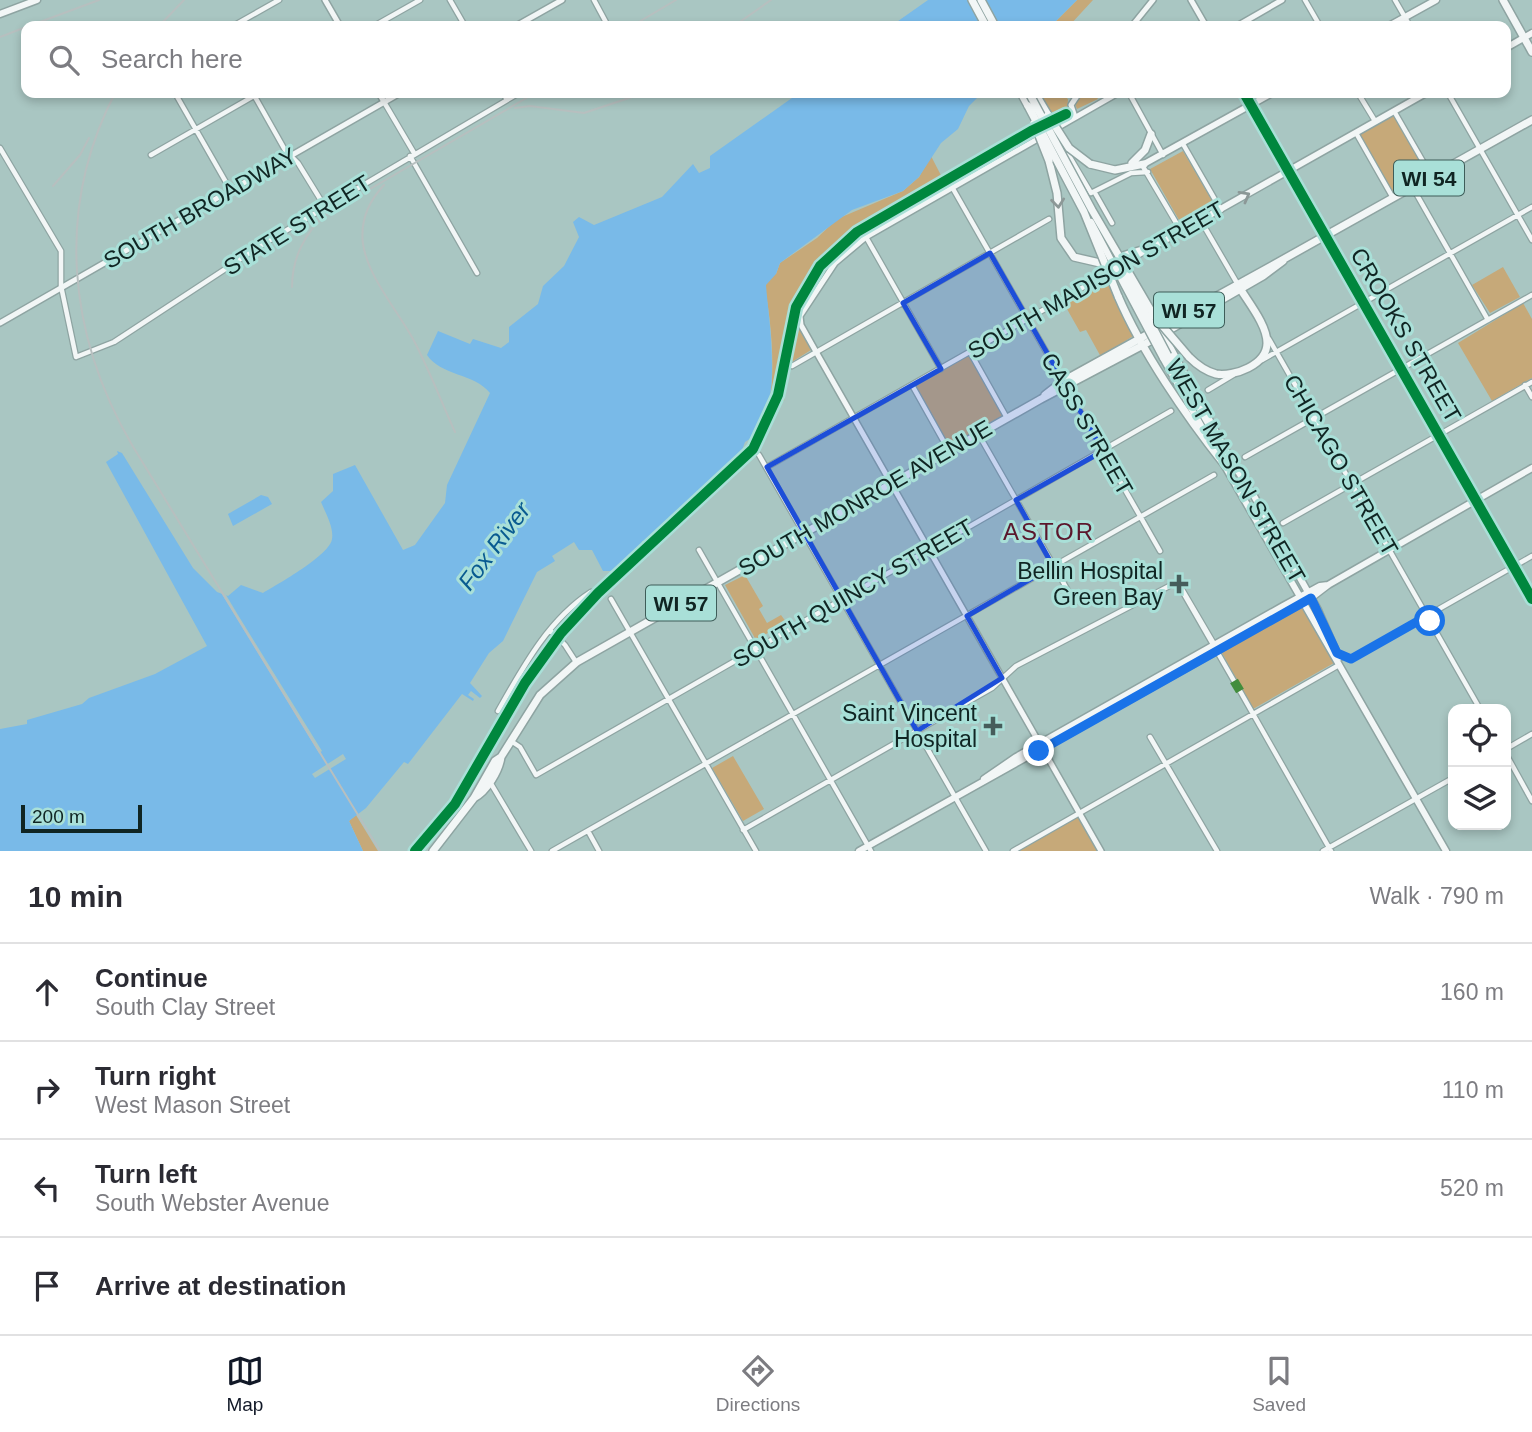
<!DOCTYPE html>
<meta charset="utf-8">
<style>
:root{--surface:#fff;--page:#f7f7f7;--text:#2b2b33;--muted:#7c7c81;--line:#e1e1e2;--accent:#111827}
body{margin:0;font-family:Arial,sans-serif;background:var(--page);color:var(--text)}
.controls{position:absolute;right:21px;bottom:21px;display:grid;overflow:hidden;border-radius:14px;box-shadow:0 4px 10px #0003}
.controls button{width:63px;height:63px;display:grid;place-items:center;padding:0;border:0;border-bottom:2px solid var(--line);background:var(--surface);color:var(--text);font:35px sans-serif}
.scale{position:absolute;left:21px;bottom:18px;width:121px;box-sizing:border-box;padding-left:7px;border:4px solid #102523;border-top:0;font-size:19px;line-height:24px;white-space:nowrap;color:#102523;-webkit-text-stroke:5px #a9e0d8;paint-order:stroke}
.stop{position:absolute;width:21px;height:21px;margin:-16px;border:5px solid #1a73e8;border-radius:50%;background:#fff}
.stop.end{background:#1a73e8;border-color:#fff;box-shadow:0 2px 7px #0008}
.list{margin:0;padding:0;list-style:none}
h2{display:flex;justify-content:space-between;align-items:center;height:91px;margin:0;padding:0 28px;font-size:30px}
h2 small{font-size:23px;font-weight:400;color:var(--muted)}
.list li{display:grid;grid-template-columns:46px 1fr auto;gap:21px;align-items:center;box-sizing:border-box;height:98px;padding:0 28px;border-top:2px solid var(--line)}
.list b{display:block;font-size:26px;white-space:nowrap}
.list p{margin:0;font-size:23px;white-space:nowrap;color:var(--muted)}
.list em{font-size:23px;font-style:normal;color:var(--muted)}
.icon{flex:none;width:38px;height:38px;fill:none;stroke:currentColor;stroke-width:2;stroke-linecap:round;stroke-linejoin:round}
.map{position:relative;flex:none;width:1532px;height:851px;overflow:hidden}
.search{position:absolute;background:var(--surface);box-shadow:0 4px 10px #0003;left:21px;right:21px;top:21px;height:77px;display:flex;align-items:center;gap:18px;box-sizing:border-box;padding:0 24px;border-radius:14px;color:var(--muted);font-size:26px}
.sheet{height:483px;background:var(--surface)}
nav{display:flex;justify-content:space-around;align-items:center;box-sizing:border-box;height:98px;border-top:2px solid var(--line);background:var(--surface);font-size:19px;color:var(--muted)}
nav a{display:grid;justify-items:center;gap:4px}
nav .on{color:var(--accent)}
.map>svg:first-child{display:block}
</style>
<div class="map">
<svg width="1532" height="851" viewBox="0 0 1532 851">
<rect width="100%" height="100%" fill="#a9c6c2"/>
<path fill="#c6a979" d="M1077 0H1093L1069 26H1051Z
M1039 93H1060L1068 99 1067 116 1057 123Z
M1084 93H1094L1098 99 1077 109 1075 104Z
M1394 111 1432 177 1393 199 1356 133Z
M1183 151 1217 209 1183 227 1150 169Z
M931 156 947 187 863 235 823 272 797 312V325L811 350 787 365 790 370 784 401 770 398C776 364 770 297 758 263L776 274 780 263 817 238 837 219 903 191 919 177Z
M1503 267 1520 297 1490 313 1472 285Z
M1108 276 1133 336 1101 357 1086 330 1080 332 1063 302Z
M1523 303 1532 319V378L1492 401 1458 343Z
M970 352 1007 418 949 451 912 385Z
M745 575 763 606 759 609 767 623 781 615 786 622 756 640 725 585Z
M1302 606 1334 663 1253 709 1221 651Z
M733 756 764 809 743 821 712 768Z
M356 815 378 851H363L349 821Z
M1078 817 1097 851H1017Z"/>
<path fill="#79bae8" d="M928 0H1077L1051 26H891Z
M799 93H982L969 106 958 129 941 143 919 177 903 191 852 210 780 263 776 274 766 285C769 325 786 419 745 442L740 456 686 507 676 511 674 518 648 542 642 541V547L615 571H603L592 550H579L574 542 552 556 555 561 537 572 503 641 489 653 470 683 482 696 480 698 471 691 468 695 474 699 473 701 462 694 408 764 404 762 366 808 349 821 363 851H0V729L27 724V720L82 704 89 698 155 674 207 646 106 462 118 454 117 451 122 453 193 568 217 592 228 596 241 585 263 593C278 584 330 555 332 539 334 527 325 512 321 502L333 491V474L355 465 403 550 415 545 445 503 447 485 490 393C474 373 441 376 427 355L438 331 470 344 473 339 501 348 509 342V327L538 304 543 286 564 266 579 237 573 222 579 217 594 225 662 197 693 164 699 173 710 168V156Z
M261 495 268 497 272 504 233 526 228 514Z"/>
<path fill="#a9c6c2" d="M217 586 223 590 238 615 322 751 319 753Z
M343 754 346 759 315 778 312 774Z"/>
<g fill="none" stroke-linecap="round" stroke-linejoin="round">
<defs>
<path id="minor" d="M450 0 465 26
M594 0 608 26
M1305 0 1320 26
M1395 0 1410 26
M233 26 279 0
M374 26 420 0
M175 93 231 191
M503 93 507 100
M1129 93 1163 155
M1358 93 1375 121
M1448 93 1532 240
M254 95 285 150 298 163 325 207
M384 102 414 153
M1394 111 1432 177
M1055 132 1091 193 1131 173 1148 172
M1356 133 1393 198
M1183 144 1221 210
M0 148 61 251V286L76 357 114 342 265 243 519 93
M151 155 259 93
M410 156 477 273
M1142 165 1181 231
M952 187 1160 551
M1413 188 1488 320
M1095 193 1112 223
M1201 221 1237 283
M1325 236 1532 599
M866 237 941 369
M1123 264 1146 251
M1269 339 1480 709
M970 352 1007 418
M1262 360 1532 207
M792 366 1049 219
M912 385 949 451
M1525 385 1532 397
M1208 390 1233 375
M979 435 1075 603
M759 455 986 851
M1245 457 1532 295
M767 467 1110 272
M1283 523 1532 382
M699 550 871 851
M1180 586 1214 644
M611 599 756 851
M550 630 565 645 576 662
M1337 654 1351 659 1532 556
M1240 691 1331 851
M498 711C523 667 548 620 591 592
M1150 737 1217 851
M511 741 520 747 536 775 1171 411
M1506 749 1532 734
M1506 754 1532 801
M490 782 531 851
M743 830 992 688 1016 666 1177 582 1234 681
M588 831 599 851
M552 851 1214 475
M1013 851 1339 665
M1323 851 1453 778"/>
<path id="tertiary" d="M325 0 340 26
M1191 0 1206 26
M516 26 562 0
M1132 26 1153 0
M1237 26 1282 0
M379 93 384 102
M1244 93 1325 236
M1075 117 1071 105 1079 93
M0 323 400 93
M1101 851 819 357 801 325 800 316 835 263 866 237 1118 93"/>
<path id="secondary" d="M0 14 37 0
M1389 26 1436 0
M1506 48 1532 33
M1144 164 1272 93
M1155 246 1426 93
M1168 355 1213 432
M1163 358 1209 440
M1228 456 1254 496 1318 610 1339 658
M1222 461 1446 851
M984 779 1016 757 1283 606 1320 586 1328 585
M859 851 1311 598 1328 585 1532 468"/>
<path id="primary" d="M972 0 986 26
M981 0 995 26
M1503 0 1532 52
M1021 93 1028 106
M1035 93 1048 115
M1049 161 1057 193 1061 238 1074 257 1100 263 1155 246
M1132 163 1145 150 1151 134
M1090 164 1115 170 1144 164
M1118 296C1142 352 1186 416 1224 464
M1161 331 1230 459
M1189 357C1197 365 1205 371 1216 374 1234 377 1267 365 1267 343 1267 324 1247 301 1238 285
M1045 395 1063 381C1220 295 1376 208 1532 120
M474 798C487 791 499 771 501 757L540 695 577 662 1041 399 1145 344 1263 276 1283 261
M433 851 474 798 495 761 501 757"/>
</defs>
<use href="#minor" stroke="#8ea4a2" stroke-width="7"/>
<use href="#tertiary" stroke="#8ea4a2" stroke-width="8"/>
<use href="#secondary" stroke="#8ea4a2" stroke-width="9"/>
<use href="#primary" stroke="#8ea4a2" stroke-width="10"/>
<use href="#minor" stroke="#f2f6f6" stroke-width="4.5"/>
<use href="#tertiary" stroke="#f2f6f6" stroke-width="5"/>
<use href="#secondary" stroke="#f2f6f6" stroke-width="6"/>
<use href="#primary" stroke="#f2f6f6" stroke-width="7"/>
<path stroke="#b7bfbf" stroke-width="2" d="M29 26 99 0
M159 26 184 0
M632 26 676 0
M734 26 771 0
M0 37 26 27
M115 93C55 209 68 335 132 445L380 851
M515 108 530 106 584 113 644 93
M384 185C368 202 360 221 363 244 368 277 397 310 413 339 429 369 441 401 455 432
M53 186 80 155 89 138
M292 287C292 258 305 232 327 214L535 93"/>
<defs>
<path id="secondary-bridge" d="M1091 222 1163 358
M1120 264 1168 355"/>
<path id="primary-bridge" d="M1029 93 1092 210 1154 316 1189 357
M1028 106 1084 212 1118 296
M1048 115 1069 148 1090 164
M1034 123 1049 161"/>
</defs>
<use href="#secondary-bridge" stroke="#8ea4a2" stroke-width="9" stroke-linecap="butt"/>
<use href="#primary-bridge" stroke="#8ea4a2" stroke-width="10" stroke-linecap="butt"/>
<use href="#secondary-bridge" stroke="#f2f6f6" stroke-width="6"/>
<use href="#primary-bridge" stroke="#f2f6f6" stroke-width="7"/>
<path stroke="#428d3c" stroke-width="9" stroke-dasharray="18 9" stroke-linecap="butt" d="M1234 681 1240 691"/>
<defs>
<path id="cycleway" d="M1244 93 1532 599
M415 851 455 804 525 683 561 633 598 593 753 449 778 395 796 307 820 266 857 232 1031 131 1066 114"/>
</defs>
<use href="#cycleway" stroke="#a9e0d8" stroke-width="15"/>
<use href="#cycleway" stroke="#00873e" stroke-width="10"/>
</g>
<defs><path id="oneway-chevron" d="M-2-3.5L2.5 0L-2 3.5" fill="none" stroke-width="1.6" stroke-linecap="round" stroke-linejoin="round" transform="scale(1.75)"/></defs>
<g stroke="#8c9897">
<use href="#oneway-chevron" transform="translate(1245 196) rotate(-29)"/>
<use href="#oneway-chevron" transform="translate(1058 203) rotate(84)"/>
</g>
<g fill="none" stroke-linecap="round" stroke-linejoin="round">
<path stroke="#1a73e8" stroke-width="9" d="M1039 751 1311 598 1337 653 1351 659 1427 616 1430 621"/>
</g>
<path fill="#1d4ed8" fill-opacity="0.2" stroke="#1d4ed8" stroke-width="5" stroke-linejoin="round" d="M990 253 1103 451 1016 500 1053 566 967 616 1002 678 917 731 767 467 941 369 903 303Z"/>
<g fill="#465d5b" stroke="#a9e0d8" stroke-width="2.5">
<path d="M1175.5 573.5h7v7h7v7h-7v7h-7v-7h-7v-7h7z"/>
<path d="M989.5 715.5h7v7h7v7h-7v7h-7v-7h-7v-7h7z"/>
</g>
<g text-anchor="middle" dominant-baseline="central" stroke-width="6" stroke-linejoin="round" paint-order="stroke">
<g fill="#a9e0d8" stroke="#3e5d59" stroke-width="2">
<rect x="1394" y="160.5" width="70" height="35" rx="5"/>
<rect x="1154" y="292.5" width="70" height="35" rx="5"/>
<rect x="646" y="585.5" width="70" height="35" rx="5"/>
</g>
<g font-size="21" font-weight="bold" fill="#102523">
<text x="1429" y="178">WI 54</text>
<text x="1189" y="310">WI 57</text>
<text x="681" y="603">WI 57</text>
</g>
<g font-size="23" fill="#102523" stroke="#a9e0d8">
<text transform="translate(200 208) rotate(-30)">SOUTH BROADWAY</text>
<text transform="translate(297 225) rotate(-32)">STATE STREET</text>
<text transform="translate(1096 280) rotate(-30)">SOUTH MADISON STREET</text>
<text transform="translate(1406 335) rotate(60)">CROOKS STREET</text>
<text transform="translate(1087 424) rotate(60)">CASS STREET</text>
<text transform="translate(1341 465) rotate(60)">CHICAGO STREET</text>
<text transform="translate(1236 471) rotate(60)">WEST MASON STREET</text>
<text transform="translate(865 498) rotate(-30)">SOUTH MONROE AVENUE</text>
<text transform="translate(853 593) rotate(-30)">SOUTH QUINCY STREET</text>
</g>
<g font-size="23" fill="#102523" stroke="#a9e0d8" text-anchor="end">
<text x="1163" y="571">Bellin Hospital<tspan x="1163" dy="26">Green Bay</tspan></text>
<text x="977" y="713">Saint Vincent<tspan x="977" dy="26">Hospital</tspan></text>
</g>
<g font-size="24" letter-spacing="2" fill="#5b172c" stroke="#a9e0d8">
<text x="1049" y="531">ASTOR</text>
</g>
<g font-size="24" font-style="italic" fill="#095b91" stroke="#a9e0d8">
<text transform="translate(494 546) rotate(-53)">Fox River</text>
</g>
</g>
</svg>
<div class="controls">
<button><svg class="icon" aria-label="locate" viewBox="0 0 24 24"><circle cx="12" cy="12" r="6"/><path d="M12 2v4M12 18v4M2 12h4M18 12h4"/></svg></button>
<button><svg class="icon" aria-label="layers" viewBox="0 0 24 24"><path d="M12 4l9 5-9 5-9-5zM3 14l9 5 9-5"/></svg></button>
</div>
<div class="scale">200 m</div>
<div class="stop" style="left:1430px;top:621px"></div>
<div class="stop end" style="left:1039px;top:751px"></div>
<div class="search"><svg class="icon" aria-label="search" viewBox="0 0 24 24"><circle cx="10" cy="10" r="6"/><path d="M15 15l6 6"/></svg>Search here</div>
</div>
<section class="sheet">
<h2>10 min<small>Walk · 790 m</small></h2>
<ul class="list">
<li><svg class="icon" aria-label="ahead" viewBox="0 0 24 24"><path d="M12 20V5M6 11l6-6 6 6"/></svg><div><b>Continue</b><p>South Clay Street</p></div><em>160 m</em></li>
<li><svg class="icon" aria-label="right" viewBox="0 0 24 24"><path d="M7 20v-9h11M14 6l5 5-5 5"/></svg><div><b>Turn right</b><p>West Mason Street</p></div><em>110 m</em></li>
<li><svg class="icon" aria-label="left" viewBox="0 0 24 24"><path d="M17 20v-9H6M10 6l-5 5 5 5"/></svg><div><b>Turn left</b><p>South Webster Avenue</p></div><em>520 m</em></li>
<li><svg class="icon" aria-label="arrive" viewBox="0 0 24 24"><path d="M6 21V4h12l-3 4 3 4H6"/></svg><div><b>Arrive at destination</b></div></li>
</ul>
</section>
<nav>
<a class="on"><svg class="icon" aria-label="map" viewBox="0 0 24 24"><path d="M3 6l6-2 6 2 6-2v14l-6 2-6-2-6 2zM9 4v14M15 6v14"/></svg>Map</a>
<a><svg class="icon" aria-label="directions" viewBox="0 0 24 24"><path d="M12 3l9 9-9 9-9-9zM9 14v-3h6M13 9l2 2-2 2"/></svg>Directions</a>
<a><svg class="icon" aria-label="saved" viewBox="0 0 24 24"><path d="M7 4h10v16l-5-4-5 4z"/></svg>Saved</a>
</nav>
